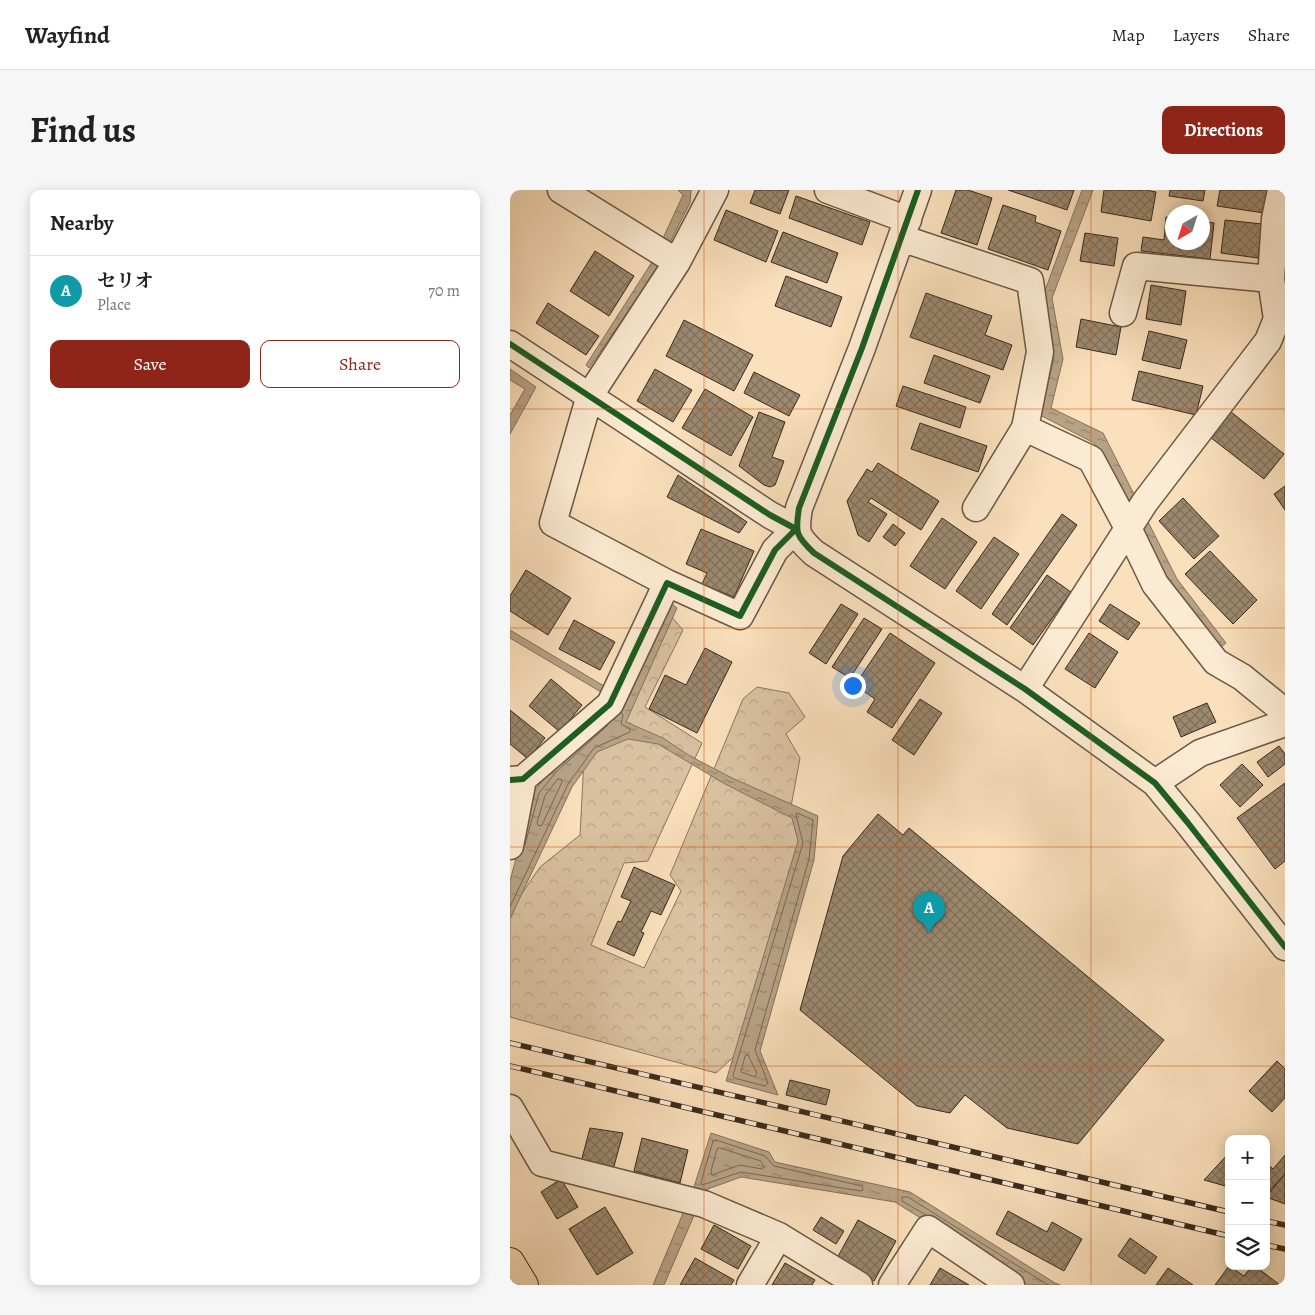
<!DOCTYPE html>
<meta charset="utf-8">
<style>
:root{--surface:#fff;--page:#f6f6f6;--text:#222;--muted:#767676;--line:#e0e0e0;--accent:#8f2418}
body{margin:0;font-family:Alegreya,"Noto Serif JP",serif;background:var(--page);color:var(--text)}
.controls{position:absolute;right:15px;bottom:15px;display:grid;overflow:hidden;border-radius:10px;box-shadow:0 2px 12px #0003}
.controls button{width:45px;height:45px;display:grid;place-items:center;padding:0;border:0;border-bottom:1px solid var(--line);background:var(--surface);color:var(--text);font:25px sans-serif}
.compass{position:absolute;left:655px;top:15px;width:45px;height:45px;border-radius:50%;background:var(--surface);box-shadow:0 2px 12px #0003;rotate:219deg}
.you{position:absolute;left:342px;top:495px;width:18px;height:18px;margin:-12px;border:4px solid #fff;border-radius:50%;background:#1a73e8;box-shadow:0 0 0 8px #1a73e833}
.badge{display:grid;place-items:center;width:32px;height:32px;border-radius:50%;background:var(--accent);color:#fff;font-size:16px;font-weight:700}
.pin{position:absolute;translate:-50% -41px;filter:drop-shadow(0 1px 2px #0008)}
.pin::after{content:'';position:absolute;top:26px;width:18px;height:15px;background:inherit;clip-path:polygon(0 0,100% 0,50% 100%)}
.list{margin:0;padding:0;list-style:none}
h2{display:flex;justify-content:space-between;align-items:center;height:65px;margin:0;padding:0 20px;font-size:21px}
h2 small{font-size:16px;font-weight:400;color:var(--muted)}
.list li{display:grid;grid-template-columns:32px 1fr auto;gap:15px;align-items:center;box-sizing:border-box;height:70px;padding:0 20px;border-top:1px solid var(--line)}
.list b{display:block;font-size:19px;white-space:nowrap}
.list p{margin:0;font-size:16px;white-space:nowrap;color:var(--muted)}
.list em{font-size:16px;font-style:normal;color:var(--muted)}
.actions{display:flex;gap:10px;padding:15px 20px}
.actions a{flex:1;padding:11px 0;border:1px solid var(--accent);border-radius:10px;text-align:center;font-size:18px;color:var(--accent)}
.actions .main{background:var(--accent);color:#fff}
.icon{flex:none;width:28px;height:28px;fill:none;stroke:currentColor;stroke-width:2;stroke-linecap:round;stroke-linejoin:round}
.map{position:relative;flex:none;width:775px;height:1095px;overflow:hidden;border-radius:10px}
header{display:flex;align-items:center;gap:30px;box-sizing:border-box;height:70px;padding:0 25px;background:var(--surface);border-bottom:1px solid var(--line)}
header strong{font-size:24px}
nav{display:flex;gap:28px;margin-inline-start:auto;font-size:18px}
.intro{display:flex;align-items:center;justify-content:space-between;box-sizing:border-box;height:120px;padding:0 30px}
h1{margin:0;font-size:35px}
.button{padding:12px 22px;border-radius:10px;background:var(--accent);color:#fff;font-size:18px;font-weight:700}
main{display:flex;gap:30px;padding:0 30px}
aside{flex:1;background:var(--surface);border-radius:10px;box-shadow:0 2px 12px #0003}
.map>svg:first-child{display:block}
</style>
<header>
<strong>Wayfind</strong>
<nav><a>Map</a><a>Layers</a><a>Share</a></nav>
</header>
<div class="intro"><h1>Find us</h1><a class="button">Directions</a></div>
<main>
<aside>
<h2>Nearby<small></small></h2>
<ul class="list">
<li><span class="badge" style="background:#0f9aa8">A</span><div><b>セリオ</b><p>Place</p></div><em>70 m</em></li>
</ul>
<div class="actions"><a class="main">Save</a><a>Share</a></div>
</aside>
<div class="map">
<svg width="775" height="1095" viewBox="0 0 775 1095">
<defs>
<pattern id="forest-crowns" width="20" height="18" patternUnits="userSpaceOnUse" patternTransform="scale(1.25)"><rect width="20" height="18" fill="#d9c1a1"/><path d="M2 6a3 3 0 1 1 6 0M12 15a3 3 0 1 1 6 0" fill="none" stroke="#bba68a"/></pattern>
<pattern id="water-ripples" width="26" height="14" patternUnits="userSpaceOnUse" patternTransform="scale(1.25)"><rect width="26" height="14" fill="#b8a286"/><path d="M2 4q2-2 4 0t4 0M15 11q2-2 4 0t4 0" fill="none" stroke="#96846d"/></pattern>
<pattern id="building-cross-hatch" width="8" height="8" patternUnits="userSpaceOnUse" patternTransform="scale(1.25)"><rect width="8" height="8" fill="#9c8970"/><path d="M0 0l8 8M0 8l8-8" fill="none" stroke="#80705b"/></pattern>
</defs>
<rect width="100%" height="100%" fill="#fae0bc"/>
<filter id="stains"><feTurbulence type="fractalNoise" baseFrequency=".004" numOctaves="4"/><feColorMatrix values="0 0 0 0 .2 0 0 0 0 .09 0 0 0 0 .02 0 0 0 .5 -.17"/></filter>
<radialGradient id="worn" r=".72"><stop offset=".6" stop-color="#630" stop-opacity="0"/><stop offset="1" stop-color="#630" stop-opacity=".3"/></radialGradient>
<path fill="url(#forest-crowns)" stroke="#88765f" d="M159 424 173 440 135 517 192 553 138 671 114 673 81 755 134 778 171 701 160 685 233 509 247 497 279 503 295 527 276 544 290 568 280 622 297 655 228 863 206 883 0 827V721L30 677 70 645 74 569Z"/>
<path fill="url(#water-ripples)" stroke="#84725c" d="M168 0H181L180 13 144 84 79 178 76 175 142 72 173 5Z
M572 0H583L542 108 553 169 541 218 593 243 667 389 716 453 710 458 660 397 584 253 530 225 544 168 533 106Z
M0 179 26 197 0 244V225L15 199 0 190Z
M161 413 167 418 116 532 153 548 180 566 222 588 308 626 304 670 250 861 268 905 216 891 288 651 282 628 215 594 148 554 118 549 87 562 62 597 0 729V691L24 601 42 579Z
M0 440 94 496 91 502 0 448Z
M201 943 259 962 265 972 400 1002 545 1093 550 1095H518L385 1012 231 987 195 1000 154 1095H143L184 997Z"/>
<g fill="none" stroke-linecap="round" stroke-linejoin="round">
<path stroke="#786652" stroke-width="1" d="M48 589H51L52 592 32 635 29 636 27 633 35 606Z
M287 623 303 630 299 669 245 860 258 893 255 896 224 888 223 885 293 653 286 625Z
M15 655 29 603 46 582 98 535
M0 717 58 594 84 558 120 542V539L111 534 113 525 111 522
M238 865 247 883 245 887 231 882 235 866Z
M206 950 255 966 264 976 352 996 353 1000 351 1001 231 982 192 995 191 992 203 951Z
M210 958 251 971 254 977 252 979 230 975 202 985 201 981 207 959Z
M416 1025 392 1011V1007H398L538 1095"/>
</g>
<path fill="url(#building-cross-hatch)" stroke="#372a1d" d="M245 0H279L270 24 240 13Z
M446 0H458L482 8 467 55 431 43Z
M498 0H564L557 20Z
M594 0H636L646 2 641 31 591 22Z
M660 0H695L693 11 659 6Z
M710 0H758L754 23 707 16Z
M286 6 360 32 352 55 279 28Z
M493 15 526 26 525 32 551 41 538 80 478 59Z
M216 20 268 41 256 72 204 50Z
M656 27 662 28V52H692V31L704 33 700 69 631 61 633 47 654 50Z
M715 30 752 34 748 68 711 63Z
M273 42 328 63 317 93 261 72Z
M575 43 608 48 604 76 570 71Z
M85 61 124 86 99 126 60 101Z
M276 86 332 107 321 137 265 116Z
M641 95 676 101 671 135 636 129Z
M416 103 482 126 475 145 502 155 493 180 400 147Z
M38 113 89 146 76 165 26 133Z
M571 129 611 137 606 165 566 157Z
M174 130 243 165 224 201 156 166Z
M639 141 677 150 670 179 632 170Z
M424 165 480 186 470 213 414 193Z
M145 179 182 200 163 232 127 211Z
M629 181 693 196 686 225 622 210Z
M244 182 290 205 279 226 234 203Z
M393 196 456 217 450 238 386 216Z
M195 199 243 227 221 266 172 238Z
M249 222 275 232 262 267 274 271 265 295 260 297 254 295 229 276Z
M721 222 774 264 754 289 700 247Z
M410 233 477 256 468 282 401 259Z
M368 273 429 311 411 340 361 308 358 312 377 324 359 352 348 345 337 311 357 279 362 282Z
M168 285 237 332 229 343 157 307Z
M775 296V320L764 304Z
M673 308 709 346 684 369 649 331Z
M552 324 567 335 497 435 482 424Z
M432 328 467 352 435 399 400 376Z
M383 334 395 343 385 356 373 347Z
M191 339 244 361 224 407 192 394 197 383 176 374Z
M484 347 509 364 471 419 446 401Z
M700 361 747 410 723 434 675 384Z
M16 380 61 408 38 445 0 421V406Z
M537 385 561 402 523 455 500 438Z
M331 414 348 424 316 474 299 463Z
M600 414 630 433 618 450 589 431Z
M354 428 372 439 340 488 322 477Z
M64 430 105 452 90 480 49 459Z
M380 443 425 473 382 538 357 522 365 509 345 495Z
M579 443 608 462 585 498 555 479Z
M195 458 222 472 187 543 139 519 155 485 176 495Z
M41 489 72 515 50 542 19 516Z
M410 509 432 523 404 565 382 550Z
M697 513 706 532 671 547 663 527Z
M0 520 35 548 18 569 0 554Z
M769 556 775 564V574L758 587 747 572Z
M732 574 753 595 730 617 710 595Z
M775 593V671L765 679 727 628Z
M368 624 393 645 399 638 654 850 568 954 497 938 455 905 440 923 407 916 290 820 333 666Z
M124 677 165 695 151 725 141 721 131 742 134 743 124 766 97 754 108 731 111 732 121 711 111 707Z
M767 871 775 879V908L762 922 739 901Z
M280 890 320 900 316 915 276 905Z
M80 938 113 943 103 980 71 972Z
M132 948 178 960 170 993 124 981Z
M719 963V997L694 990Z
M775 965V984L756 1005V973L763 979Z
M775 984V1014L756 1007Z
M51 989 68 1017 47 1029 31 1002Z
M95 1017 123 1063 87 1085 59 1039Z
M498 1021 537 1042 542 1032 572 1049 554 1081 486 1044Z
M311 1027 334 1041 326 1054 303 1040Z
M348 1030 386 1051 364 1091 326 1070Z
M204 1035 241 1056 228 1079 191 1059Z
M620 1048 647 1067 635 1084 608 1066Z
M185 1068 224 1090 221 1095H170Z
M275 1073 305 1090 302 1095H262Z
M719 1076 734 1086 742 1076H745L770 1095H705Z
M430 1078 459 1095H420Z
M658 1078 683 1095H646Z"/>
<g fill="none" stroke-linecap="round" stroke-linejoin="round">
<defs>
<path id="minor" d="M51 0 167 72
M318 0 398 30
M408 0 352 158 289 318C285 343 286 346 304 363L515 499 645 593 678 633 775 757
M391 48 520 91 530 162 515 238 466 318
M613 123 626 76 761 89
M0 154 260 325 286 339 265 360 230 426 157 393 100 514 13 589 0 590
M515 238 581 269 618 338 645 394 706 472 732 487 775 522
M157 393 43 333 80 205 167 72 205 0
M515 499 635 312 758 151 767 129 761 89 765 29 771 0
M645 593 690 563 775 533
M0 656 13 589
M0 918 32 973 194 1014 269 1046 349 1095
M240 1095 269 1046
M382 1095 418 1039 501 1095"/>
<path id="highway" d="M0 1072 14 1095"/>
</defs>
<use href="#minor" stroke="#685845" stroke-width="29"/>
<use href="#highway" stroke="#372a1d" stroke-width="30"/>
<use href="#minor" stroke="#fcebd3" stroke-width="26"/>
<use href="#highway" stroke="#fae0bc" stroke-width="28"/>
<defs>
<path id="rail" d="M0 853 719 1022
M0 876 719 1046
M756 1031 775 1035
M756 1055 775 1059"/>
</defs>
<use href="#rail" stroke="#372a1d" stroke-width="5.5"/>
<use href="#rail" stroke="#fcebd3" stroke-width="4" stroke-dasharray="11" stroke-linecap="butt"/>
<defs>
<path id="cycleway" d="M408 0 352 158 289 318C285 343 286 346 304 363L515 499 645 593 678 633 775 757
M0 154 260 325 286 339 265 360 230 426 157 393 100 514 13 589 0 590"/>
</defs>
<use href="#cycleway" stroke="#fcebd3" stroke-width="9"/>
<use href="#cycleway" stroke="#1b5e20" stroke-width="6"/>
</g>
<path fill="none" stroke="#d6540e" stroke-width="1" stroke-opacity="0.55" d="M194 0V1095M388 0V1095M581 0V1095M0 219H775M0 438H775M0 657H775M0 876H775"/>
<rect width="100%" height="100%" filter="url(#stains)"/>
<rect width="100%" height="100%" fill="url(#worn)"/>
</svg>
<div class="controls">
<button>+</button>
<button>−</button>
<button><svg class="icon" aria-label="layers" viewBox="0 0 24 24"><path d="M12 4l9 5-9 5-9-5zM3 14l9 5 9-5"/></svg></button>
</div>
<svg class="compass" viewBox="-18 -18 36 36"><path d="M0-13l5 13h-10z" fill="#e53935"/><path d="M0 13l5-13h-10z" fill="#767676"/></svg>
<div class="you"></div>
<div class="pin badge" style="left:419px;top:743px;background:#0f9aa8">A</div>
</div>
</main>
